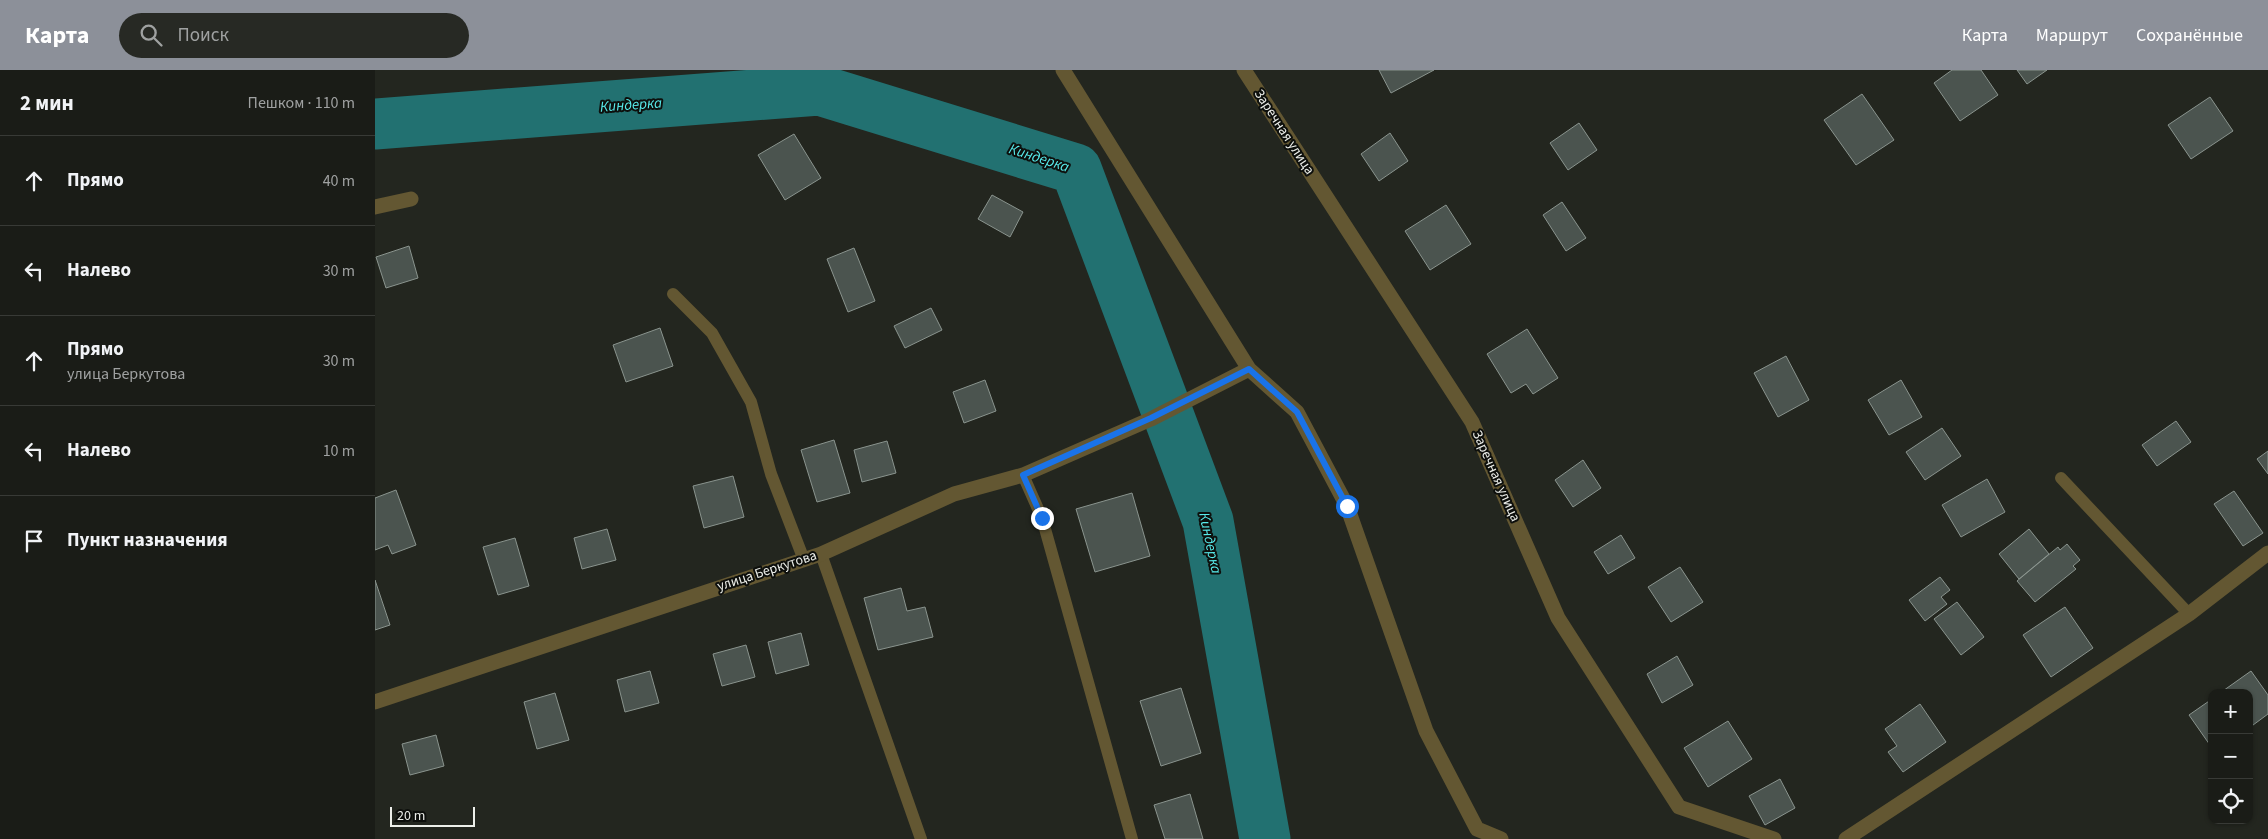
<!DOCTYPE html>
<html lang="ru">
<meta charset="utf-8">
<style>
:root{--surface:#1a1c17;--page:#272924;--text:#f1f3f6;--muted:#9fa1a1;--line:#383a36;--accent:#8c9099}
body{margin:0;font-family:"Source Sans 3",sans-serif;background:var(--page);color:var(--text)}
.controls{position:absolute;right:15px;bottom:15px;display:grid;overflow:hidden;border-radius:10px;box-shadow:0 1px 4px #0004}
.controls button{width:45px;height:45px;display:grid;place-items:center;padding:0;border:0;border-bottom:1px solid var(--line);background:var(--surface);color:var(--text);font:25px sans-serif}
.scale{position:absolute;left:15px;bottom:12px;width:85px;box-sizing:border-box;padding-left:5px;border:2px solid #edefea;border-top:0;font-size:14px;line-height:18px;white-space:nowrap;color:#edefea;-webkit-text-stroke:4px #0d0f0c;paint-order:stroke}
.stop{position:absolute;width:15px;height:15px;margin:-11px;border:4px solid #1a73e8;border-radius:50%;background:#fff}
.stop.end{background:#1a73e8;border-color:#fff;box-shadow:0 1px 5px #0008}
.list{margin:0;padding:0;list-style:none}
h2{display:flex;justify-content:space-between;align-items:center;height:65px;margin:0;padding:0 20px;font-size:21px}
h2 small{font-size:16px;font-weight:400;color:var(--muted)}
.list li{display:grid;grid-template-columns:32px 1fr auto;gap:15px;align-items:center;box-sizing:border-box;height:90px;padding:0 20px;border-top:1px solid var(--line)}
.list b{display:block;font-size:19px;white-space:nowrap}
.list p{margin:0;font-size:16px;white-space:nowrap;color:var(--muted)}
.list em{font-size:16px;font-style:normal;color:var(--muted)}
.icon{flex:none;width:28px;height:28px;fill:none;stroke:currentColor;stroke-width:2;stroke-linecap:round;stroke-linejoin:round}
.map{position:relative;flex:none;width:1893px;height:769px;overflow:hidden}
header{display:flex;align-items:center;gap:30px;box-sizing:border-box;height:70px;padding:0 25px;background:var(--accent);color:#fff}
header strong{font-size:24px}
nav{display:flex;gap:28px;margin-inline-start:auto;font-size:18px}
.search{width:350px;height:45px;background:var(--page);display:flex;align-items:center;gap:12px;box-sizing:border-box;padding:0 18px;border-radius:28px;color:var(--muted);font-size:19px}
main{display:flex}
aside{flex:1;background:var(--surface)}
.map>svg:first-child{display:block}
</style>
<header>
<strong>Карта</strong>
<div class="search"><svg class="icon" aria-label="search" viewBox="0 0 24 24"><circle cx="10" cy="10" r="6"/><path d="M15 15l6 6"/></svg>Поиск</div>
<nav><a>Карта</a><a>Маршрут</a><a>Сохранённые</a></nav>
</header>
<main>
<aside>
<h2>2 мин<small>Пешком · 110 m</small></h2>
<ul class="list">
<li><svg class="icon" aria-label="ahead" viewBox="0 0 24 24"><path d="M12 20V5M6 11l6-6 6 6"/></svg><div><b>Прямо</b></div><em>40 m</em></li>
<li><svg class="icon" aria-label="left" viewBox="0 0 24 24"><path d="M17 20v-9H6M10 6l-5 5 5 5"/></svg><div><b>Налево</b></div><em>30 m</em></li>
<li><svg class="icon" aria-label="ahead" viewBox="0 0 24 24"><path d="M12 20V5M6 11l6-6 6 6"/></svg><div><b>Прямо</b><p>улица Беркутова</p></div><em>30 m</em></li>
<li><svg class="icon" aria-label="left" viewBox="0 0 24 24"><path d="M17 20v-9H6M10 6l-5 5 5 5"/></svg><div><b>Налево</b></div><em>10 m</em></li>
<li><svg class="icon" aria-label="arrive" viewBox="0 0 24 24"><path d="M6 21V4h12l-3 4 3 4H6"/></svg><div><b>Пункт назначения</b></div></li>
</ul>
</aside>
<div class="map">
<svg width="1893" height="769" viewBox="0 0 1893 769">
<rect width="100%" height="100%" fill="#23261f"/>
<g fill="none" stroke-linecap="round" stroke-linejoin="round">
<path stroke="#227171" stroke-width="51" d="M0 54 444 20 701 99 833 451 890 769"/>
</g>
<path fill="#4b544f" stroke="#8a948e" d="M1004 0H1059L1016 23Z
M1577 0H1606L1623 25 1585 51 1559 13Z
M1642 0H1672L1652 14Z
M1487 24 1519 70 1481 95 1449 50Z
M1835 27 1858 61 1816 89 1793 55Z
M1204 53 1222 80 1193 100 1175 73Z
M1015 63 1033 91 1004 111 986 84Z
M419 64 446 108 410 130 383 85Z
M617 125 648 142 635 167 603 149Z
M1187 132 1211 168 1191 181 1168 145Z
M1071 135 1096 174 1055 200 1030 161Z
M34 176 43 208 11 218 1 187Z
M479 178 500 231 473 242 452 189Z
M556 238 567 260 530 278 519 256Z
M285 258 298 296 251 312 238 275Z
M1152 259 1183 308 1158 324 1151 314 1136 323 1112 284Z
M1411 286 1434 330 1403 347 1379 303Z
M610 310 621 341 589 353 578 322Z
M1526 310 1547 347 1514 365 1493 330Z
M1801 351 1816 372 1782 396 1767 375Z
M1567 358 1586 386 1550 410 1531 382Z
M459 370 475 423 442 432 426 380Z
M512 371 521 403 487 412 479 380Z
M1893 381V404L1882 389Z
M1208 390 1226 418 1198 437 1180 410Z
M358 406 369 447 329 458 318 416Z
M1612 409 1630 442 1586 467 1567 435Z
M21 420 41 475 17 484 13 475 0 480V428Z
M1859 421 1888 463 1868 476 1839 434Z
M757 423 775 486 720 502 701 439Z
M232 459 241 490 207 499 199 468Z
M1654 459 1674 484 1644 509 1624 484Z
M1246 465 1260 488 1233 504 1219 482Z
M140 468 154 516 123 525 108 477Z
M1692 474 1705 490 1698 496 1701 499 1660 532 1642 511 1683 477 1685 480Z
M1305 497 1328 532 1296 552 1273 517Z
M1565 507 1575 520 1566 527 1572 534 1550 551 1534 530Z
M0 510 15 555 0 560Z
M526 518 532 541 550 537 558 567 503 580 489 528Z
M1582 532 1609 567 1586 585 1559 549Z
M1690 537 1718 578 1676 607 1648 565Z
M426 563 434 595 401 604 393 572Z
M371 575 380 607 347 616 338 584Z
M1302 586 1318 615 1287 633 1272 604Z
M275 601 284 633 250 642 242 610Z
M1876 601 1893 625V644L1874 658V623H1845Z
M806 618 826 683 786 696 765 631Z
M180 623 194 670 162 679 149 632Z
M1837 629V678L1814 645Z
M1545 634 1571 672 1528 702 1513 682 1522 676 1510 659Z
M1353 651 1377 689 1333 717 1309 678Z
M61 665 69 696 35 705 27 674Z
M1405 709 1420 738 1390 755 1374 726Z
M815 724 828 769H790L779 735Z"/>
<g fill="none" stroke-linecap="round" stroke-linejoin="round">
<path stroke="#635732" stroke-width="12" d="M298 224 337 263 376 332 396 404 429 490
M648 405 667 448 757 769
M1686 408 1814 544
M446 484 546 769"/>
<path stroke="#635732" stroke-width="15" d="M688 0 874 299 922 342 972 436 1051 661 1102 759 1126 769
M869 0 1097 352 1183 548 1304 737 1399 769
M0 137 36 129
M0 632 446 484 579 424 648 405 776 349 874 299
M1471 769 1814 544 1893 483"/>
</g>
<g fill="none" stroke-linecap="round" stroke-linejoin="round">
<path stroke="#1a73e8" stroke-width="6" d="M667 448 648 405 776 348 874 299 922 342 972 436"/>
</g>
<g text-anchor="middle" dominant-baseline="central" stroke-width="4" stroke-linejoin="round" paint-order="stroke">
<g font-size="14" fill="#edefea" stroke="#0d0f0c">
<text transform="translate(909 62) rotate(57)">Заречная улица</text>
<text transform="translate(1121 406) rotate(66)">Заречная улица</text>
<text transform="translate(392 501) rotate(-18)">улица Беркутова</text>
</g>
<g font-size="15" font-style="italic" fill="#58ebeb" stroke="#0d0f0c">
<text transform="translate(256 35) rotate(-4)">Киндерка</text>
<text transform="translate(664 88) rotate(18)">Киндерка</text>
<text transform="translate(835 473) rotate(78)">Киндерка</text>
</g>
</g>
</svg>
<div class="controls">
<button>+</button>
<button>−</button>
<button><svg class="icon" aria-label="locate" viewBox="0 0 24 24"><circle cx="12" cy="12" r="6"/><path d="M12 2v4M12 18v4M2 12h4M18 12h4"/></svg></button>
</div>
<div class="scale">20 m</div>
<div class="stop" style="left:972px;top:436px"></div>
<div class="stop end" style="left:667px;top:448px"></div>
</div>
</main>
